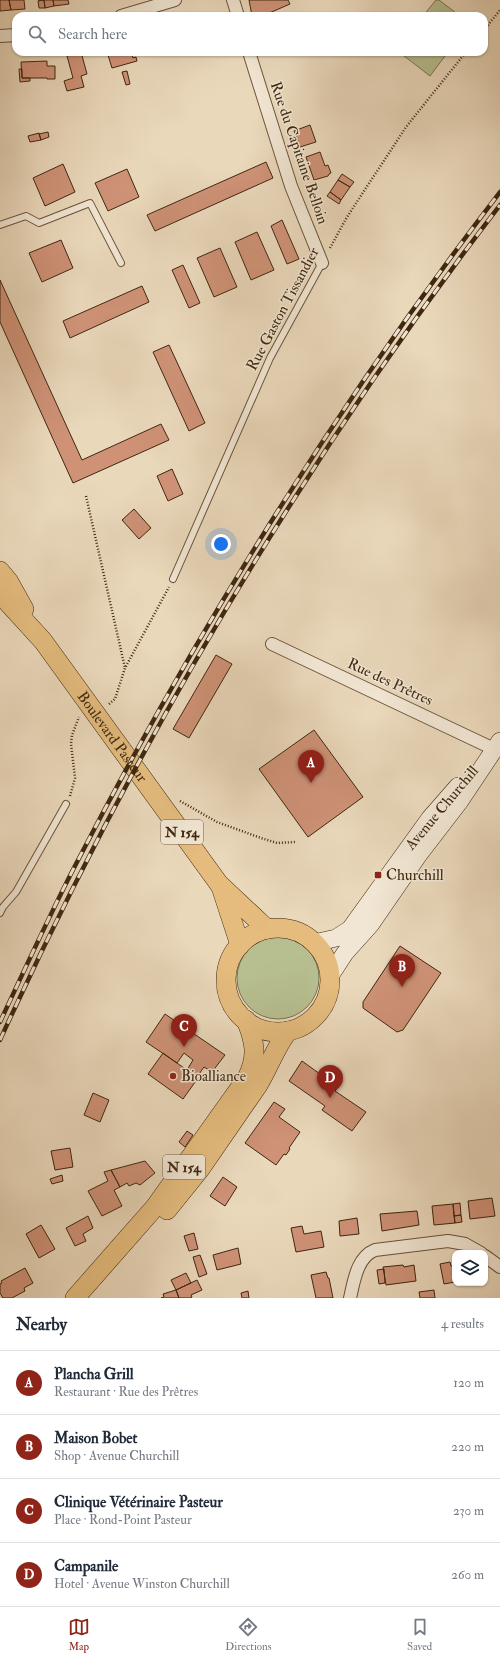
<!DOCTYPE html>
<meta charset="utf-8">
<style>
:root{--surface:#fff;--page:#f2f2f3;--text:#1f2937;--muted:#747a83;--line:#e0e1e3;--accent:#8f2418}
body{margin:0;font-family:"IM FELL Double Pica",serif;background:var(--page);color:var(--text)}
.controls{position:absolute;right:12px;bottom:12px;display:grid;overflow:hidden;border-radius:8px;box-shadow:0 1px 3px #0004}
.controls button{width:36px;height:36px;display:grid;place-items:center;padding:0;border:0;border-bottom:1px solid var(--line);background:var(--surface);color:var(--text);font:20px sans-serif}
.you{position:absolute;left:221px;top:544px;width:14px;height:14px;margin:-10px;border:3px solid #fff;border-radius:50%;background:#1a73e8;box-shadow:0 0 0 6px #1a73e833}
.badge{display:grid;place-items:center;width:26px;height:26px;border-radius:50%;background:var(--accent);color:#fff;font-size:13px;font-weight:700}
.pin{position:absolute;translate:-50% -33px;filter:drop-shadow(0 1px 2px #0008)}
.pin::after{content:'';position:absolute;top:21px;width:14px;height:12px;background:inherit;clip-path:polygon(0 0,100% 0,50% 100%)}
.list{margin:0;padding:0;list-style:none}
h2{display:flex;justify-content:space-between;align-items:center;height:52px;margin:0;padding:0 16px;font-size:17px}
h2 small{font-size:13px;font-weight:400;color:var(--muted)}
.list li{display:grid;grid-template-columns:26px 1fr auto;gap:12px;align-items:center;box-sizing:border-box;height:64px;padding:0 16px;border-top:1px solid var(--line)}
.list b{display:block;font-size:15px;white-space:nowrap}
.list p{margin:0;font-size:13px;white-space:nowrap;color:var(--muted)}
.list em{font-size:13px;font-style:normal;color:var(--muted)}
.icon{flex:none;width:22px;height:22px;fill:none;stroke:currentColor;stroke-width:2;stroke-linecap:round;stroke-linejoin:round}
.map{position:relative;flex:none;width:500px;height:1298px;overflow:hidden}
.search{position:absolute;background:var(--surface);box-shadow:0 1px 3px #0004;left:12px;right:12px;top:12px;height:44px;display:flex;align-items:center;gap:10px;box-sizing:border-box;padding:0 14px;border-radius:12px;color:var(--muted);font-size:15px}
.sheet{height:308px;background:var(--surface)}
nav{display:flex;justify-content:space-around;align-items:center;box-sizing:border-box;height:56px;border-top:1px solid var(--line);background:var(--surface);font-size:11px;color:var(--muted)}
nav a{display:grid;justify-items:center;gap:2px}
nav .on{color:var(--accent)}
.map>svg:first-child{display:block}
</style>
<div class="map">
<svg width="500" height="1298" viewBox="0 0 500 1298">
<rect width="100%" height="100%" fill="#ead8bb"/>
<filter id="stains"><feTurbulence type="fractalNoise" baseFrequency=".005" numOctaves="4"/><feColorMatrix values="0 0 0 0 .2 0 0 0 0 .09 0 0 0 0 .02 0 0 0 .5 -.17"/></filter>
<radialGradient id="worn" r=".72"><stop offset=".6" stop-color="#630" stop-opacity="0"/><stop offset="1" stop-color="#630" stop-opacity=".3"/></radialGradient>
<path fill="#b7bf90" stroke="#7b7350" d="M436 0H439L460 16H423Z
M399 52H448L430 76Z
M237 978a41 41 0 1 1 82 0a41 41 0 1 1-82 0Z"/>
<path fill="#cf9277" stroke="#3f2710" d="M0 0H9L11 10 0 11Z
M9 0H24L25 9 11 10Z
M38 0H53L54 6 45 8 44 0Z
M44 0 45 8H39L38 1Z
M53 0H68L69 4 54 6Z
M249 0H288L290 4 267 14 268 16H252Z
M81 52 87 74 81 76 84 87 67 91 64 81 73 78 67 56Z
M118 52H131L133 58 136 57 137 61 112 68 108 55Z
M47 61V66H55V79H47V78H22L21 62Z
M19 69H22V78H30V81L20 82Z
M127 71 130 84 126 85 122 72Z
M310 125 316 142 300 147 294 131Z
M48 132 49 137 41 140 39 134Z
M39 133 41 140 30 142 28 136Z
M320 152 325 166 328 165 331 173 329 174 328 176 314 180 306 157Z
M266 162 273 178 155 231 147 215Z
M63 164 75 192 45 206 33 178Z
M127 169 139 197 108 211 95 183Z
M342 174 354 182 350 187 338 180Z
M338 180 350 187 341 200 330 192Z
M330 192 341 200 339 204 327 196Z
M282 220 299 259 287 264 271 226Z
M257 232 274 270 251 280 235 242Z
M61 240 73 268 42 282 29 253Z
M220 248 237 287 214 297 197 258Z
M183 265 200 303 189 308 172 270Z
M0 280 82 460 161 424 169 440 73 483 0 322Z
M142 286 149 302 70 338 63 321Z
M169 345 205 423 189 431 153 352Z
M172 469 183 494 168 501 157 476Z
M134 509 151 528 139 539 122 520Z
M216 655 232 664 189 738 173 729Z
M314 730 363 797 308 837 259 769Z
M400 946 441 973 403 1030 397 1032 363 1008V1002Z
M165 1014 225 1055 212 1072 204 1067 197 1077 187 1070 193 1060 184 1053 177 1063 146 1042Z
M163 1053 198 1078 183 1099 148 1074Z
M302 1061 338 1087 335 1091 366 1112 352 1131 322 1110 325 1106 289 1081Z
M93 1093 109 1100 100 1122 84 1115Z
M274 1102 285 1109 279 1117 300 1132 289 1148 290 1149 286 1155 284 1154 276 1165 245 1143Z
M187 1131 193 1135 185 1147 179 1142Z
M70 1148 73 1167 55 1170 51 1151Z
M145 1161 155 1173 140 1185 136 1183 129 1186 127 1183 120 1187 111 1170Z
M111 1170 120 1187 114 1190 122 1206 102 1216 88 1191 108 1181 104 1172Z
M62 1175 63 1181 52 1184 50 1179Z
M223 1177 237 1187 225 1206 210 1196Z
M492 1198 495 1216 470 1219 468 1201Z
M460 1203 461 1215 454 1216 453 1204Z
M453 1204 455 1223 434 1225 432 1206Z
M417 1211 419 1225 382 1231 380 1214Z
M461 1215 462 1222 455 1223 454 1216Z
M88 1216 93 1228 83 1234 86 1241 75 1246 66 1228Z
M357 1218 359 1234 340 1236 339 1221Z
M41 1225 55 1249 39 1258 26 1234Z
M302 1226 304 1234 321 1231 324 1247 296 1252 291 1228Z
M194 1233 198 1249 189 1251 184 1236Z
M238 1248 241 1264 217 1270 213 1255Z
M200 1255 207 1274 199 1277 193 1257Z
M450 1262 451 1266 455 1265V1282L444 1284 440 1264Z
M403 1265 404 1267 414 1265 416 1281 386 1285 383 1267Z
M25 1268 33 1283 24 1288 25 1291 12 1298H3L0 1293V1284L2 1283 1 1281Z
M384 1269 385 1283 379 1284 377 1270Z
M326 1272 328 1278H329L333 1298H316L311 1275Z
M186 1273 191 1283 176 1290 171 1280Z
M197 1280 202 1290 191 1295 192 1297 190 1298H179L176 1290Z
M176 1290 179 1298H161L164 1297 163 1294Z
M434 1290 435 1298H420L419 1292Z
M248 1291 249 1298H242L241 1293Z"/>
<g fill="none" stroke-linecap="round" stroke-linejoin="round">
<defs>
<path id="service" d="M0 225 26 216 39 223 90 203 121 263
M173 579 270 358 322 263
M0 913 3 907 16 892 66 804"/>
<path id="minor" d="M233 0 238 16
M121 16 175 0
M0 36 16 35
M249 52 291 186 322 263
M272 644 494 749
M485 1256 500 1267
M350 1298C354 1281 357 1257 375 1250L448 1241 465 1244 481 1253"/>
<path id="secondary" d="M314 943 336 938 350 929 430 818 458 786
M330 976 345 953 371 924 420 853 460 801 500 741"/>
<g id="primary">
<path d="M0 571 9 582 24 609"/>
<path id="s1" d="M0 594 43 641 219 884 267 929"/>
<path d="M221 887 240 945"/>
<circle cx="278" cy="980" r="52"/>
<path d="M167 1210 200 1169 258 1085C269 1067 275 1048 288 1031"/>
<path d="M75 1298 155 1207 247 1078C258 1056 255 1042 246 1020"/>
</g>
</defs>
<use href="#service" stroke="#6a533b" stroke-width="8"/>
<use href="#minor" stroke="#6a533b" stroke-width="14"/>
<use href="#secondary" stroke="#3f2710" stroke-width="18"/>
<use href="#primary" stroke="#3f2710" stroke-width="20"/>
<path stroke="#3f2710" stroke-width="2.5" stroke-dasharray="1 2" stroke-linecap="butt" d="M484 30 500 10
M330 248 347 217 406 127 466 52
M86 496 125 668
M109 704 115 699 125 668 169 587
M70 796 75 778 71 744 72 735 79 717
M180 801 217 822 261 838 277 843 296 842"/>
<use href="#service" stroke="#f1e6d3" stroke-width="6"/>
<use href="#minor" stroke="#f1e6d3" stroke-width="12"/>
<use href="#secondary" stroke="#f1e6d3" stroke-width="17"/>
<use href="#primary" stroke="#e5bc7e" stroke-width="19"/>
<defs>
<path id="rail" d="M0 1022C25 969 49 916 76 864 198 628 338 403 500 192
M0 1040C135 745 302 463 500 205"/>
</defs>
<use href="#rail" stroke="#3f2710" stroke-width="4.5"/>
<use href="#rail" stroke="#f1e6d3" stroke-width="3" stroke-dasharray="9" stroke-linecap="butt"/>
</g>
<g fill="#8f2418" stroke="#f1e6d3" stroke-width="1.5">
<rect x="374" y="871" width="8" height="8" rx="2"/>
<circle cx="173" cy="1076" r="4"/>
</g>
<g text-anchor="middle" dominant-baseline="central" stroke-width="3" stroke-linejoin="round" paint-order="stroke">
<g fill="#f1e6d3" stroke="#74604a" stroke-width="1">
<rect x="161" y="820" width="42" height="24" rx="3"/>
<rect x="163" y="1155" width="42" height="24" rx="3"/>
</g>
<g font-size="14" font-weight="bold" fill="#3f2710">
<text x="182" y="832">N 154</text>
<text x="184" y="1167">N 154</text>
</g>
<g font-size="15" fill="#3f2710" stroke="#f1e6d3">
<text transform="translate(299 153) rotate(71)">Rue du Capitaine Belloin</text>
<text transform="translate(283 309) rotate(-62)">Rue Gaston Tissandier</text>
<text transform="translate(390 682) rotate(25)">Rue des Prêtres</text>
<text stroke="none"><textPath href="#s1" startOffset="182">Boulevard Pasteur</textPath></text>
<text transform="translate(442 808) rotate(-50)">Avenue Churchill</text>
</g>
<g font-size="15" fill="#3f2710" stroke="#f1e6d3" text-anchor="start">
<text x="386" y="875">Churchill</text>
<text x="181" y="1076">Bioalliance</text>
</g>
</g>
<rect width="100%" height="100%" filter="url(#stains)"/>
<rect width="100%" height="100%" fill="url(#worn)"/>
</svg>
<div class="controls">
<button><svg class="icon" aria-label="layers" viewBox="0 0 24 24"><path d="M12 4l9 5-9 5-9-5zM3 14l9 5 9-5"/></svg></button>
</div>
<div class="you"></div>
<div class="pin badge" style="left:311px;top:783px">A</div>
<div class="pin badge" style="left:402px;top:987px">B</div>
<div class="pin badge" style="left:184px;top:1047px">C</div>
<div class="pin badge" style="left:330px;top:1098px">D</div>
<div class="search"><svg class="icon" aria-label="search" viewBox="0 0 24 24"><circle cx="10" cy="10" r="6"/><path d="M15 15l6 6"/></svg>Search here</div>
</div>
<section class="sheet">
<h2>Nearby<small>4 results</small></h2>
<ul class="list">
<li><span class="badge">A</span><div><b>Plancha Grill</b><p>Restaurant · Rue des Prêtres</p></div><em>120 m</em></li>
<li><span class="badge">B</span><div><b>Maison Bobet</b><p>Shop · Avenue Churchill</p></div><em>220 m</em></li>
<li><span class="badge">C</span><div><b>Clinique Vétérinaire Pasteur</b><p>Place · Rond-Point Pasteur</p></div><em>230 m</em></li>
<li><span class="badge">D</span><div><b>Campanile</b><p>Hotel · Avenue Winston Churchill</p></div><em>260 m</em></li>
</ul>
</section>
<nav>
<a class="on"><svg class="icon" aria-label="map" viewBox="0 0 24 24"><path d="M3 6l6-2 6 2 6-2v14l-6 2-6-2-6 2zM9 4v14M15 6v14"/></svg>Map</a>
<a><svg class="icon" aria-label="directions" viewBox="0 0 24 24"><path d="M12 3l9 9-9 9-9-9zM9 14v-3h6M13 9l2 2-2 2"/></svg>Directions</a>
<a><svg class="icon" aria-label="saved" viewBox="0 0 24 24"><path d="M7 4h10v16l-5-4-5 4z"/></svg>Saved</a>
</nav>
